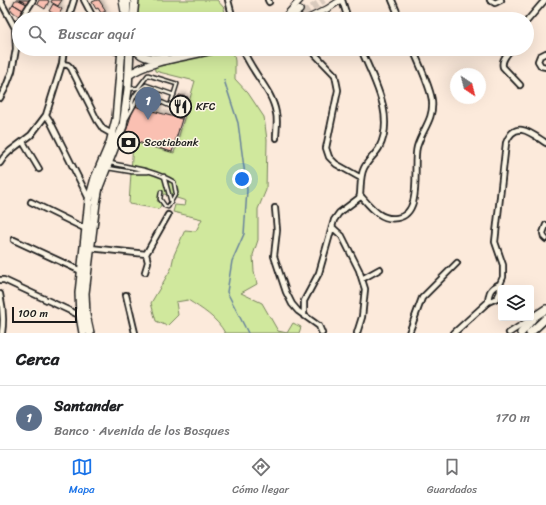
<!DOCTYPE html>
<html lang="es">
<meta charset="utf-8">
<style>
:root{--surface:#fff;--page:#f6f6f6;--text:#202124;--muted:#757577;--line:#e0e0e0;--accent:#1a73e8}
body{margin:0;font-family:Sriracha,sans-serif;background:var(--page);color:var(--text)}
.controls{position:absolute;right:12px;bottom:12px;display:grid;overflow:hidden;border-radius:4px;box-shadow:0 4px 16px #0002}
.controls button{width:36px;height:36px;display:grid;place-items:center;padding:0;border:0;border-bottom:1px solid var(--line);background:var(--surface);color:var(--text);font:20px sans-serif}
.compass{position:absolute;left:450px;top:68px;width:36px;height:36px;border-radius:50%;background:var(--surface);box-shadow:0 4px 16px #0002;rotate:145deg}
.scale{position:absolute;left:12px;bottom:10px;width:65px;box-sizing:border-box;padding-left:4px;border:2px solid #1c1c1c;border-top:0;font-size:11px;line-height:14px;white-space:nowrap;color:#1c1c1c;-webkit-text-stroke:3px #fcf5e5;paint-order:stroke}
.you{position:absolute;left:242px;top:179px;width:14px;height:14px;margin:-10px;border:3px solid #fff;border-radius:50%;background:#1a73e8;box-shadow:0 0 0 6px #1a73e833}
.badge{display:grid;place-items:center;width:26px;height:26px;border-radius:50%;background:var(--accent);color:#fff;font-size:13px;font-weight:700}
.pin{position:absolute;translate:-50% -33px;filter:drop-shadow(0 1px 2px #0008)}
.pin::after{content:'';position:absolute;top:21px;width:14px;height:12px;background:inherit;clip-path:polygon(0 0,100% 0,50% 100%)}
.list{margin:0;padding:0;list-style:none}
h2{display:flex;justify-content:space-between;align-items:center;height:52px;margin:0;padding:0 16px;font-size:17px}
h2 small{font-size:13px;font-weight:400;color:var(--muted)}
.list li{display:grid;grid-template-columns:26px 1fr auto;gap:12px;align-items:center;box-sizing:border-box;height:64px;padding:0 16px;border-top:1px solid var(--line)}
.list b{display:block;font-size:15px;white-space:nowrap}
.list p{margin:0;font-size:13px;white-space:nowrap;color:var(--muted)}
.list em{font-size:13px;font-style:normal;color:var(--muted)}
.icon{flex:none;width:22px;height:22px;fill:none;stroke:currentColor;stroke-width:2;stroke-linecap:round;stroke-linejoin:round}
.map{position:relative;flex:none;width:546px;height:333px;overflow:hidden}
.search{position:absolute;background:var(--surface);box-shadow:0 4px 16px #0002;left:12px;right:12px;top:12px;height:44px;display:flex;align-items:center;gap:10px;box-sizing:border-box;padding:0 14px;border-radius:22px;color:var(--muted);font-size:15px}
.sheet{height:116px;background:var(--surface)}
nav{display:flex;justify-content:space-around;align-items:center;box-sizing:border-box;height:56px;border-top:1px solid var(--line);background:var(--surface);font-size:11px;color:var(--muted)}
nav a{display:grid;justify-items:center;gap:2px}
nav .on{color:var(--accent)}
.map>svg:first-child{display:block}
</style>
<div class="map">
<svg width="546" height="333" viewBox="0 0 546 333">
<defs>
<filter id="shadow"><feDropShadow dx="2" dy="-2" stdDeviation="2" flood-color="#0004"/></filter>
</defs>
<rect width="100%" height="100%" fill="#fceadb"/>
<filter id="ink" filterUnits="userSpaceOnUse"><feTurbulence type="fractalNoise" baseFrequency=".025" numOctaves="2"/><feDisplacementMap in="SourceGraphic" scale="8" xChannelSelector="R" yChannelSelector="G"/><feConvolveMatrix kernelMatrix="1 2 1 2 8 2 1 2 1" color-interpolation-filters="sRGB"/></filter>
<g filter="url(#ink)">
<path fill="#d0e89d" stroke="#76825c" d="M137 0H217L224 8 226 19H136Z
M153 49H233L235 61V79L248 93 264 117 267 140 266 190 258 209V240L253 255 254 272 257 284 241 293 262 303 278 331 287 333 293 323 301 327 299 333H225C217 318 202 309 188 300L176 302 178 315 167 326 156 321 151 303 171 269 174 255 185 230 196 231 202 219 173 212 175 205 185 206 186 201 161 193 157 201 162 203 159 209 129 204 133 142 174 153 195 81 155 71Z"/>
<g fill="none" stroke-linecap="round" stroke-linejoin="round">
<path stroke="#66809c" stroke-width="1.5" d="M224 80 238 123 247 190 244 234 232 261 227 292 248 333"/>
</g>
<path fill="#fac0b2" stroke="#1c1c1c" filter="url(#shadow)" d="M15 0H19L27 4 23 10 13 4Z
M19 0H29L27 4Z
M39 0H47L49 1 45 9 37 4Z
M52 0H62L58 6 51 2Z
M97 0H99L106 11 101 13 98 8 96 9 92 2Z
M13 4 23 10 19 16 13 12 10 8Z
M53 4 62 9 58 16 49 11Z
M107 14 109 19H102L101 17Z
M179 95 188 97 182 119 174 116Z
M134 106 182 119 172 152 124 138Z"/>
<g fill="none" stroke-linecap="round" stroke-linejoin="round">
<path stroke="#dacbbe" stroke-width="7" stroke-dasharray="7 3.5" stroke-linecap="butt" d="M294 19 324 0
M123 80 125 73 132 67"/>
<defs>
<path id="service" d="M132 108C131 98 138 90 146 85L174 95
M127 118 141 93 170 106 177 84 148 75 138 88 128 89
M110 163C133 168 154 170 174 182L176 193 168 207 165 206 160 199 161 192
M108 168 132 172H148
M164 176 171 202"/>
<path id="minor" d="M84 0 94 19
M228 0 233 19
M268 0 269 2
M342 0 348 19
M392 0 400 19
M490 0 495 3 501 0
M21 19 33 0
M68 19 74 0
M527 21 545 0
M15 28 19 22
M111 49 121 53
M243 49C250 71 272 89 276 113 278 120 276 130 276 138
M310 49 335 75 338 90 326 148 329 157 336 164 361 178
M511 49C507 55 501 60 503 67L520 85
M546 53 540 56 538 61 541 66 546 67
M62 64 68 65 71 68 97 120 103 129 112 134
M0 98 5 89 12 71 16 49 15 28 0 0
M46 115 50 121 89 199
M23 142 39 169
M0 163 4 157 10 151 31 135 46 115 62 64 64 49
M360 195C370 206 380 221 397 218 424 214 412 165 417 147 422 130 434 119 432 101 431 88 418 62 413 49
M360 195C361 185 360 176 364 168 368 160 375 155 379 148 396 116 373 79 361 49
M31 202 86 229
M275 208 277 230 274 256 286 292 292 304 298 311 319 326 322 333
M546 225 543 233 544 237 546 239
M332 227 342 236 359 270 365 289 362 317 357 333
M14 240 81 271
M90 248 146 254 168 215
M145 272 148 262 146 254
M362 279 380 269
M0 280H4L81 316
M0 294C3 307 4 320 2 333
M126 295 135 333
M488 302C489 292 490 288 500 284
M304 316V301L319 273 334 220 339 213 359 198 360 195
M409 333 422 298 457 263
M454 333 488 302 497 298 500 292V284L503 277V265L495 242 506 143C515 119 531 133 546 143
M509 333 531 319"/>
<path id="tertiary" d="M122 0 124 11
M284 18 300 0
M307 19 327 9 341 0"/>
<path id="secondary" d="M126 19 127 0
M133 19 135 0
M285 19 299 10
M135 49C143 59 153 59 165 57
M129 75C151 59 189 57 216 49
M83 333 80 316 79 293 89 200 95 178 110 143 116 119 122 49
M90 333 86 315 85 293 96 203 99 187 123 126 128 89 130 49
M521 333 534 317 546 309
M530 333 546 318"/>
</defs>
<use href="#service" stroke="#1c1c1c" stroke-width="5.5"/>
<use href="#minor" stroke="#1c1c1c" stroke-width="8"/>
<use href="#tertiary" stroke="#1c1c1c" stroke-width="8"/>
<use href="#secondary" stroke="#1c1c1c" stroke-width="10"/>
<use href="#service" stroke="#fcf5e5" stroke-width="2.5"/>
<use href="#minor" stroke="#fcf5e5" stroke-width="4.5"/>
<use href="#tertiary" stroke="#fcf5e5" stroke-width="5.5"/>
<use href="#secondary" stroke="#fcf5e5" stroke-width="7"/>
</g>
</g>
<defs>
<symbol id="restaurant-ring" viewBox="-11 -11 22 22"><circle r="9.5" fill="#fcf5e5" stroke="#1c1c1c" stroke-width="1.5"/><path d="M-5-6h1v4h1v-4h1v4h1v-4h1v5L-1.5 .5V6h-2V.5L-5-1ZM5-6V6H3V1.5H1.5Q1.5-4 5-6Z" fill="#1c1c1c"/></symbol>
<symbol id="bank-ring" viewBox="-11 -11 22 22"><circle r="9.5" fill="#fcf5e5" stroke="#1c1c1c" stroke-width="1.5"/><path d="M-6-4H6V4H-6ZM0-2.3a2.3 2.3 0 1 0 0 4.6a2.3 2.3 0 1 0 0-4.6Z" fill="#1c1c1c"/></symbol>
</defs>
<g fill-rule="evenodd">
<use href="#restaurant-ring" x="168" y="94" width="25" height="25"/>
<use href="#bank-ring" x="116" y="130" width="25" height="25"/>
</g>
<g text-anchor="middle" dominant-baseline="central" stroke-width="3" stroke-linejoin="round" paint-order="stroke">
<g font-size="11" fill="#1c1c1c" stroke="#fcf5e5" text-anchor="start">
<text x="196" y="106">KFC</text>
<text x="144" y="142">Scotiabank</text>
</g>
</g>
</svg>
<div class="controls">
<button><svg class="icon" aria-label="layers" viewBox="0 0 24 24"><path d="M12 4l9 5-9 5-9-5zM3 14l9 5 9-5"/></svg></button>
</div>
<svg class="compass" viewBox="-18 -18 36 36"><path d="M0-13l5 13h-10z" fill="#e53935"/><path d="M0 13l5-13h-10z" fill="#757577"/></svg>
<div class="scale">100 m</div>
<div class="you"></div>
<div class="pin badge" style="left:148px;top:120px;background:#5c6f8a">1</div>
<div class="search"><svg class="icon" aria-label="search" viewBox="0 0 24 24"><circle cx="10" cy="10" r="6"/><path d="M15 15l6 6"/></svg>Buscar aquí</div>
</div>
<section class="sheet">
<h2>Cerca<small></small></h2>
<ul class="list">
<li><span class="badge" style="background:#5c6f8a">1</span><div><b>Santander</b><p>Banco · Avenida de los Bosques</p></div><em>170 m</em></li>
</ul>
</section>
<nav>
<a class="on"><svg class="icon" aria-label="map" viewBox="0 0 24 24"><path d="M3 6l6-2 6 2 6-2v14l-6 2-6-2-6 2zM9 4v14M15 6v14"/></svg>Mapa</a>
<a><svg class="icon" aria-label="directions" viewBox="0 0 24 24"><path d="M12 3l9 9-9 9-9-9zM9 14v-3h6M13 9l2 2-2 2"/></svg>Cómo llegar</a>
<a><svg class="icon" aria-label="saved" viewBox="0 0 24 24"><path d="M7 4h10v16l-5-4-5 4z"/></svg>Guardados</a>
</nav>
